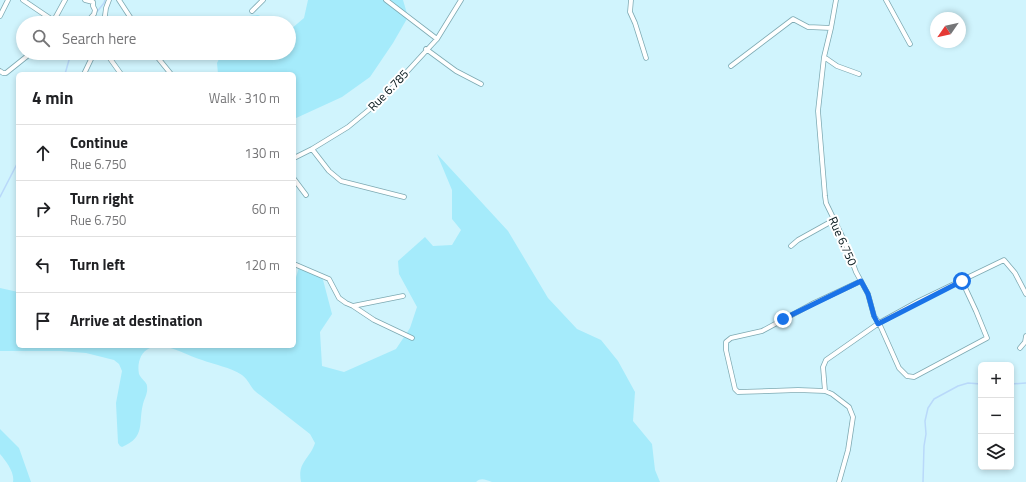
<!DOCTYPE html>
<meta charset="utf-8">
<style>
:root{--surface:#fff;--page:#f2f2f2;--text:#202124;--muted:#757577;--line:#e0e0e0}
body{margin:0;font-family:"Titillium Web",sans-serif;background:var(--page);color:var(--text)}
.controls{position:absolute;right:12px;bottom:12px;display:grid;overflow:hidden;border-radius:6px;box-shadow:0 2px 6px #0003}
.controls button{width:36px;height:36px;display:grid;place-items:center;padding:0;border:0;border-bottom:1px solid var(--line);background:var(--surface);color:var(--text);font:20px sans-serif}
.compass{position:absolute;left:930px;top:12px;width:36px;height:36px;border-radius:50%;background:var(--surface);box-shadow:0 2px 6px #0003;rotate:236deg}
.stop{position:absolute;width:12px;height:12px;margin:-9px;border:3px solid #1a73e8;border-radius:50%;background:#fff}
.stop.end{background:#1a73e8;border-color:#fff;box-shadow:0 1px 4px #0008}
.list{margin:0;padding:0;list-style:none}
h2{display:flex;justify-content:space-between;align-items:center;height:52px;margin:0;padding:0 16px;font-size:17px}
h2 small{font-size:13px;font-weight:400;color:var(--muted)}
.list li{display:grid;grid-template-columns:26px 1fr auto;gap:12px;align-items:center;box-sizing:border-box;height:56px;padding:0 16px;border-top:1px solid var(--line)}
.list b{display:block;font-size:15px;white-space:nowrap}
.list p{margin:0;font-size:13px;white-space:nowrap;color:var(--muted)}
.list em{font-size:13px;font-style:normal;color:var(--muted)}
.icon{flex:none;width:22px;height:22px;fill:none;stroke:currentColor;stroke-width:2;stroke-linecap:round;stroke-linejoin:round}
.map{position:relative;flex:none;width:1026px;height:482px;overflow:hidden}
.search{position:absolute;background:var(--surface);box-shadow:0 2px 6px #0003;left:16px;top:16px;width:280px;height:44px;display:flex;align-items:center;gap:10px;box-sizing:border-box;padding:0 14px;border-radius:22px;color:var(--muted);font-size:15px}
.panel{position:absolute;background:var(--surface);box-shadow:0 2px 6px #0003;left:16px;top:72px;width:280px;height:276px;border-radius:6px}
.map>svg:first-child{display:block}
</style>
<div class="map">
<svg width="1026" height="482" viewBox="0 0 1026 482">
<rect width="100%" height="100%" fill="#d0f4fd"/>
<path fill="#a5ebfb" d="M308 0H403L408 17 393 43 370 77 342 97 294 119V74H218L217 63 222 53H289V28L291 29 304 18Z
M258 15 277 23H237L240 17Z
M437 154 508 231 548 298 577 329 601 340 618 361 635 392 633 421 652 444 655 470 660 482H492C486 480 481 477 476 482H301C297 462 310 459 315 443L310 434 260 395C250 389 250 381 242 375 230 367 215 365 202 360 185 355 168 342 150 348 140 352 137 364 139 374 141 379 147 382 147 386 148 393 145 397 143 404 138 423 146 437 122 447L120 446 118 443 116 403 122 371 119 364 114 360 86 353 61 351H0V288L18 292V346H294V284L300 264 322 276 332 314 320 332 322 366 344 372 396 349 410 328 417 307 399 274 398 261 425 237 433 246 452 245 461 230 452 219V190Z
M0 429 19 448 31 482H13C15 473 6 461 0 454Z"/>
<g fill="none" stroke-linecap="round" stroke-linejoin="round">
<path stroke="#b9d9fa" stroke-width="1.5" d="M96 13 104 3 105 0
M65 74 71 53
M0 197 18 162
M1011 384 1026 383
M923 482 924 446 926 434 925 421 928 408 934 399 958 386 968 383 981 384"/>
<defs>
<path id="street" d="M23 0 54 21
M85 0 93 2V6L95 10 94 14 87 22
M119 0 134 23
M386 0 437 39
M631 0 630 12 635 23 646 58
M836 0 831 28 824 57 818 111 825 196 826 203 844 240 856 272 868 294 874 316 879 323 919 301 1004 260 1015 273 1026 294
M886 0 910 44
M252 11 263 0
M0 16 8 0
M53 22 65 0
M104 23 106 8 109 0
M426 49 456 71 481 84
M106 53 121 74
M154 53 171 74
M824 57 837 66 859 74
M731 66 793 19 808 27 831 28
M0 71 3 73H6L31 53
M84 74 94 53
M312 149 329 171 341 181 404 197
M294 158 312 149 348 127 382 99 437 39 461 0
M294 179 306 195
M791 246 798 240 834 220
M294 264 329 279 339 298 346 303 353 306 403 296
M353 306 374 320 412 338
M1020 348 1025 342 1026 336
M825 391 823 367 826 360 879 323 899 368 907 376 914 377 987 338 976 311 962 281
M839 482 848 450 853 417 849 407 832 394 825 391 798 390 738 392 735 389 726 350V342L731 338 762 331 814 303 861 281"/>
</defs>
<use href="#street" stroke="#7da9b2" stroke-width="5.5"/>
<use href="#street" stroke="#fff" stroke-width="4"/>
</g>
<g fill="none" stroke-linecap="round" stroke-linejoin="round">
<path stroke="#1a73e8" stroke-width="5" d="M783 319 861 281 868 294 874 316 878 324 962 281"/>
</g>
<g text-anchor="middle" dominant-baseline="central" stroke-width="4" stroke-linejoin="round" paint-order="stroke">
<g font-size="12" fill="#05161a" stroke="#fff">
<text transform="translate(388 90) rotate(-46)">Rue 6.785</text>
<text transform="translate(843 241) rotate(66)">Rue 6.750</text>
</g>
</g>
</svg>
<div class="controls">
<button>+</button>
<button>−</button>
<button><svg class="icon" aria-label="layers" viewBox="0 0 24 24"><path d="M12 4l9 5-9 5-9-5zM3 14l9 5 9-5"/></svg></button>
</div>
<svg class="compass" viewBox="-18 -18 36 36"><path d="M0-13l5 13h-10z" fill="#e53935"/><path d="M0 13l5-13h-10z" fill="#757577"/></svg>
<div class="stop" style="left:962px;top:281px"></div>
<div class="stop end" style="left:783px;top:319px"></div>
<div class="search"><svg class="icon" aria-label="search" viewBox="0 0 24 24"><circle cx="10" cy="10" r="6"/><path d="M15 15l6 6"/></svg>Search here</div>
<section class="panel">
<h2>4 min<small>Walk · 310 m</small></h2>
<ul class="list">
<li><svg class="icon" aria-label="ahead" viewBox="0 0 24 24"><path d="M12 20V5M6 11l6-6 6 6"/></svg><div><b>Continue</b><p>Rue 6.750</p></div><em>130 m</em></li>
<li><svg class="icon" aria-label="right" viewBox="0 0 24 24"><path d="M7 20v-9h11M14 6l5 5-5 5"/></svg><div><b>Turn right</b><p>Rue 6.750</p></div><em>60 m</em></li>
<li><svg class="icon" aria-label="left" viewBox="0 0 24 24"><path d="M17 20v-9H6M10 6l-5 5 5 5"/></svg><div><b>Turn left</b></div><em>120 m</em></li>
<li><svg class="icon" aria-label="arrive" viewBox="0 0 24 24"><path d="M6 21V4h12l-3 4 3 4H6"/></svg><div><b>Arrive at destination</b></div></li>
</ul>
</section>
</div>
